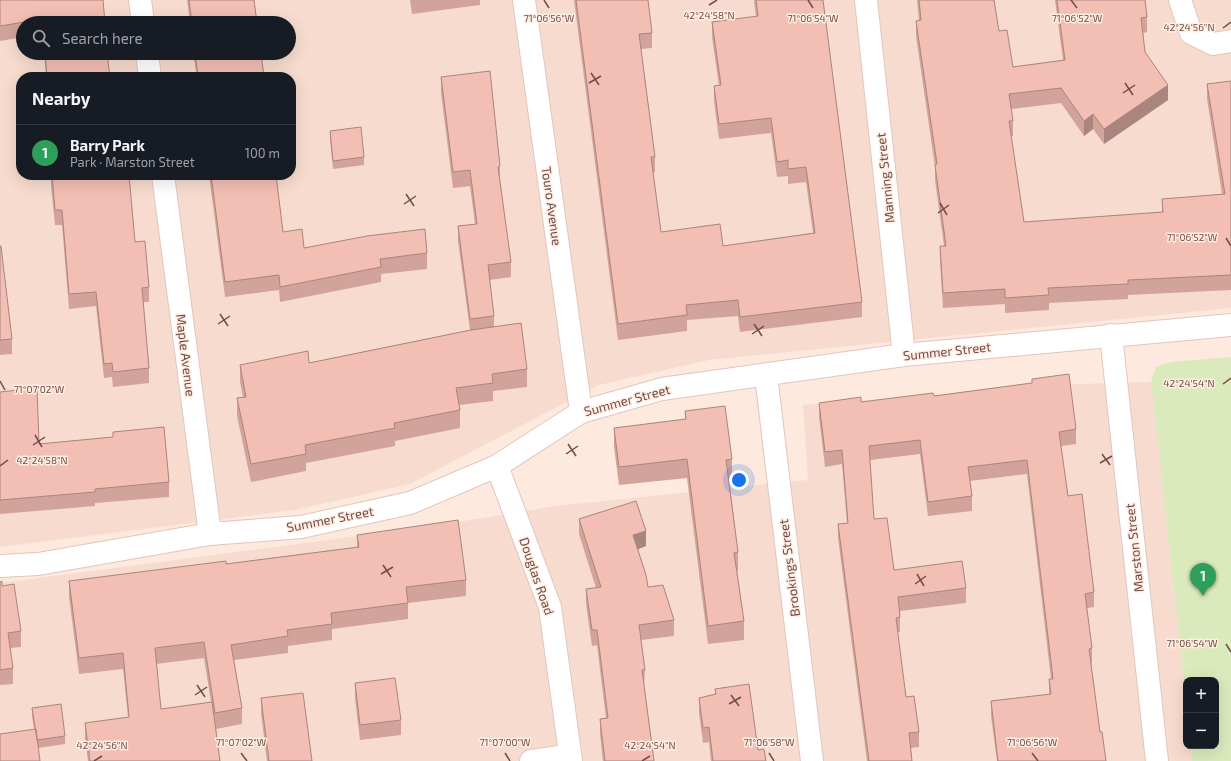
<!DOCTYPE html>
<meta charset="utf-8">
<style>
:root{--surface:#171b24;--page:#20242c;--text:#f1f3f6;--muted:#9ea1a6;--line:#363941;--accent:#ec3d40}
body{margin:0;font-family:"Exo 2",sans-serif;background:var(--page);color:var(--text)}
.controls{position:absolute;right:12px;bottom:12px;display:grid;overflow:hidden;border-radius:8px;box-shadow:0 4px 16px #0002}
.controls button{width:36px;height:36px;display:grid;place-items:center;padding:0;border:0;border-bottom:1px solid var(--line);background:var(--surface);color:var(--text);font:20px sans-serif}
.you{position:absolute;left:739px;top:480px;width:14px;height:14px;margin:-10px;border:3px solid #fff;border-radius:50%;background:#1a73e8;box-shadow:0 0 0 6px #1a73e833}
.badge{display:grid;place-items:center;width:26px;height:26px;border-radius:50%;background:var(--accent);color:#fff;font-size:13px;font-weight:700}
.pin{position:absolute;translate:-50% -33px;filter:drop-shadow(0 1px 2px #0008)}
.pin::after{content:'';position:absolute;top:21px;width:14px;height:12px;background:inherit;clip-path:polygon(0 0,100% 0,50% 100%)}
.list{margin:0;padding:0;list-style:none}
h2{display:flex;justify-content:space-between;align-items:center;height:52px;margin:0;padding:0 16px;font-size:17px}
h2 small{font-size:13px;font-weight:400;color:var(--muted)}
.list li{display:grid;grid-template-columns:26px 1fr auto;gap:12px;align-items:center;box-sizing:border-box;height:56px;padding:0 16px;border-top:1px solid var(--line)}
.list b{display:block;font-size:15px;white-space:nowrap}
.list p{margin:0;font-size:13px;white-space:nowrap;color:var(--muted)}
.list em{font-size:13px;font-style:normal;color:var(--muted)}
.icon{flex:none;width:22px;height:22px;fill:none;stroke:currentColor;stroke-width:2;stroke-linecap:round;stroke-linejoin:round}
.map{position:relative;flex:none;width:1231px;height:761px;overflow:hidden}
.search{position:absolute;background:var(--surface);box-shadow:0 4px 16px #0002;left:16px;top:16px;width:280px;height:44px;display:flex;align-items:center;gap:10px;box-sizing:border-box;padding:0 14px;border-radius:22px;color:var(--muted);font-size:15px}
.panel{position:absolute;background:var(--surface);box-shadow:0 4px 16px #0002;left:16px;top:72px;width:280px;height:108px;border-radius:16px}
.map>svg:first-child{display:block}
</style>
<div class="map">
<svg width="1231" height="761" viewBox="0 0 1231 761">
<rect width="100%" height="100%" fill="#fde9dd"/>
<path fill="#f7dbcf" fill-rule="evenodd" d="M0 0H1231V308L709 360 599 385 410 484 295 510 0 547ZM23 23H289V53H23ZM21 77H291V175H21Z
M1151 382 1186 702V746H1191L1192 761H0V583L434 526 555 506 808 480 803 405 1078 384Z"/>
<path fill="#daeabc" d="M1231 357V761H1192L1191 746H1216V680H1186V701L1151 382 1156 367 1171 362Z"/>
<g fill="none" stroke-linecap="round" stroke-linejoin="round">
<defs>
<path id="minor" d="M140 0 143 23
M524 0 581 412
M866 0 904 355
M1180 0 1191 33 1213 44 1231 41
M147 53 150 77
M163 175 210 534
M1111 335 1157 761
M766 375 812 761
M497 466 550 607 571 761
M531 761 570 755"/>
<path id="tertiary" d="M0 566 38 564 210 534 301 527 410 503 497 466 581 412 662 389 904 355 1231 325"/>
</defs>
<use href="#minor" stroke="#e3c5bd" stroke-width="24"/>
<use href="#tertiary" stroke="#e3c5bd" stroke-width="24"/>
<use href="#minor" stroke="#fff" stroke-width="22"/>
<use href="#tertiary" stroke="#fff" stroke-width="22"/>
</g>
<path fill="#d1a39b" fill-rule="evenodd" d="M0 0 105 23H23V37L0 41Z
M187 0H254L257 23H190Z
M410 0H480V5L412 14Z
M574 0H648L652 33V48L641 49 655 157V172H653L661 232 723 246 813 233 806 182 788 184V176L777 177 771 133 719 139 714 101V86H719L712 37V22L756 17 754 0H823L862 302V317L740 332 738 316 687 320V331L618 340Z
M917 0H994L999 31 1013 67 1063 60 1055 0H1145L1147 17V32L1143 33 1145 52 1168 100 1104 144 1093 129 1084 136 1061 103 1011 109 1013 121V136H1011L1024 222 1162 212V199L1222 194 1207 99V84L1231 81V290L1128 295V299L1049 303V310L1005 313V304L943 308 940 262V246H944L935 180V167L916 36V21H919Z
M44 53H107L110 77H46Z
M193 53H261L264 77H197Z
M441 77 500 166V182L511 262V277L489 280 494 316V327L527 369V387L493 391V401L459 405 460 410V428L395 441V446L306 463V471L251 482 237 416V398L243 397 240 382V365L309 363 470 330 458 241V226L475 224 470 186 453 188 441 93Z
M330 131 364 157V165L333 169 330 139Z
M51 175H129L135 242 149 287V302H143L149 368V383L113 387 112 377 104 378 96 306 69 309 62 225H55L51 186Z
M209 175H276L283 232 304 248 427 253V269L381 274V282L280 302 279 290 225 297Z
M0 246 12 339V354L0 355Z
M1032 379 1076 429V444L1061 446 1068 496 1094 592V607L1087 608 1092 648V663H1091L1100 732 1106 761H997L991 716V701L1049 694V679H1051L1027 474 970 481 972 496V511L928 516 920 454 870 460 874 519 894 570 966 588V603L900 611V632H897L906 697 919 732V747L911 748 912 761H867L838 538V524L847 523 842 464 825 467 819 417V403L861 402 934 396 1032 383Z
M0 392 39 444 113 437V432L169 482V497L95 503V506L0 514Z
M685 411 732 459V478H729L738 552V571H737L744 621V640L708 644 687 478 619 485 614 447V428L685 419Z
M579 519 646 546 638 549 648 587 674 620V636L641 640 645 670 644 685 654 761H603L600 734V719L606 718 597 645 592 646 586 604V589L596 588 579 534Z
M357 535 466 580V596L408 603V619L332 629V640L288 646V653L234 660 242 708V724L216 729 220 761H88L85 739V723L128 717 123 669 79 674 69 597V581L226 564 357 547ZM204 658 211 702 161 709 156 664Z
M0 582 21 631V647L10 648 13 668V684L0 685Z
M355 683 401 720V735L360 740 355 699Z
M715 689 758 750 766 761H711L709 742 703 743 699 713V698L715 694Z
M261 698 312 761H267L261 713Z
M32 708 65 736V744L38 748 34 729 32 716Z"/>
<path fill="#aa857e" d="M1168 85V100L1104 144V129Z
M1093 114V129L1084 136V121Z
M646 531V546L633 551V535Z"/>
<path fill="#f3beb4" stroke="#aa857e" d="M0 0H103L105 23H43V19L0 26Z
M189 0H254L257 23H192Z
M576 0H648L652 33 639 34 655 157H651L661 232 720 224 723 246 815 233 806 167 788 169V160L777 162 771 118 719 124 714 86 721 85 712 22 758 16 756 0H823L862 302 740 317 738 300 686 305 687 315 618 324Z
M919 0H994L999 31 1007 30 1013 67 1065 60 1057 0H1145L1147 17 1141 18 1145 52 1168 85 1104 129 1093 114 1084 121 1061 88 1009 94 1013 121H1009L1024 222 1163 212 1162 199 1225 194 1207 84 1231 81V275L1128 280V284L1048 288 1049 295 1005 298V289L943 293 940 246H946L935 165 937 164 916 21 921 20Z
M45 53H107L110 77H47Z
M195 53H261L264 77H198Z
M490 71 500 166 498 167 511 262 488 265 494 316 470 319 458 226 477 224 470 170 453 172 441 77Z
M361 127 364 157 333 161 330 131Z
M52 175H129L135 242 145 241 149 287 142 288 149 368 113 372 112 363 104 364 96 292 69 294 62 210H55Z
M211 175H276L283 232 302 229 304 248 367 236 425 229 427 253 380 259 381 267 280 287 279 275 225 282Z
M0 246H1L12 339 0 340Z
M521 323 527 369 492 374 493 383 456 388 460 410 394 423 395 428 305 445 306 454 251 464 237 398 246 397 240 365 308 351 309 363 471 330Z
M1069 374 1076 429 1059 432 1068 496 1082 494 1094 592 1085 594 1092 648 1089 649 1100 732H1102L1106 761H998L991 701 1051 694 1049 679H1053L1027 460 968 467 972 496 928 502 920 440 869 446 874 519 887 518 894 570 962 561 966 588 898 597 900 617 896 618 906 697 914 696 919 732 909 733 912 761H869L838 524 848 523 842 450 825 452 819 403 861 397V402L933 393 934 396 1032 383V379Z
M37 388 39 444 113 437V432L164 427 169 482 95 489V492L0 500V392Z
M725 406 732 459 726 460 738 552 734 553 744 621 708 626 687 459 619 467 614 428 686 419 685 411Z
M636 501 646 531 633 535 646 575 648 587 663 585 674 620 639 625 645 670H642L654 761H605L600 719 608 718 597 630H592L586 589 601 587 579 519Z
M458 520 466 580 406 587 408 603 331 613 332 624 287 630 288 636 231 645 242 708 215 713 204 642 155 648 161 709 212 702 220 761H90L85 723 129 717 123 653 79 658 69 581 226 561V564L359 547 357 535Z
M2 581V586L14 584 21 631 8 633 13 668 0 670V582Z
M395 678 401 720 360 725 355 683Z
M749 684 758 750 764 749 766 761H713L709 727 703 728 699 698 716 694 715 689Z
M303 693 312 761H269L261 698Z
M61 704 65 736 37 740 32 708Z
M36 729 40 761H0V734Z"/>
<path fill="none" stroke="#734b45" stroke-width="1.5" d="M544 0 549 8M808 0 813 8M1071 0 1077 8M709 5 717 0M1223 28 1231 22M591 73 599 85M589 83 601 76M1125 83 1133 95M1123 93 1135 85M406 194 414 206M940 203 947 215M404 204 416 196M938 213 949 205M1226 238 1231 246M220 314 228 326M218 324 230 316M754 324 762 336M752 334 764 326M0 381 5 390M1223 384 1231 378M35 435 42 447M568 444 576 456M33 445 45 437M566 454 578 446M1102 454 1110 465M1100 463 1112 456M0 466 8 460M383 565 391 577M381 574 393 567M917 574 924 586M915 584 926 576M1226 644 1231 652M197 685 205 697M195 695 207 687M731 695 739 706M729 704 741 697M241 753 247 761M505 753 510 761M769 753 774 761M1032 753 1038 761M94 761 102 756M642 761 650 756"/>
<g text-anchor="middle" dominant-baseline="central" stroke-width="3" stroke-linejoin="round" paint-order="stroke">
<g font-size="13" fill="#734b45" stroke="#ffeee4">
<text transform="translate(885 178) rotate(-96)">Manning Street</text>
<text transform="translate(552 206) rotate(82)">Touro Avenue</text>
<text transform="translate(947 351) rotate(-6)">Summer Street</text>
<text transform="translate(186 355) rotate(83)">Maple Avenue</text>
<text transform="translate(627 400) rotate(-15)">Summer Street</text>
<text transform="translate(330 519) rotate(-11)">Summer Street</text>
<text transform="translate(1134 548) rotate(-96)">Marston Street</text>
<text transform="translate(789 568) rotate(-97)">Brookings Street</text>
<text transform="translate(537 576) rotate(71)">Douglas Road</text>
</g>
</g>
<g font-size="10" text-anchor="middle" fill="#734b45" stroke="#ffeee4" stroke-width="3" stroke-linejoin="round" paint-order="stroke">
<text x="709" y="19">42°24'58"N</text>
<text x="1077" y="22">71°06'52"W</text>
<text x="549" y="22">71°06'56"W</text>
<text x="813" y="22">71°06'54"W</text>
<text x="1189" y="31">42°24'56"N</text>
<text x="1192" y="241">71°06'52"W</text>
<text x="1189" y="387">42°24'54"N</text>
<text x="39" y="393">71°07'02"W</text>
<text x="42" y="464">42°24'58"N</text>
<text x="1192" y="647">71°06'54"W</text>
<text x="241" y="746">71°07'02"W</text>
<text x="505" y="746">71°07'00"W</text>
<text x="769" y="746">71°06'58"W</text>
<text x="1032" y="746">71°06'56"W</text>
<text x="102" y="749">42°24'56"N</text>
<text x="650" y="749">42°24'54"N</text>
</g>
</svg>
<div class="controls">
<button>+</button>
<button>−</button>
</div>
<div class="you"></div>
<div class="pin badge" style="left:1203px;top:596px;background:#2e9e5b">1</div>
<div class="search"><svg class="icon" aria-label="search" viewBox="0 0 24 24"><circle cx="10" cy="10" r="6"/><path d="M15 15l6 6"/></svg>Search here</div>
<section class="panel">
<h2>Nearby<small></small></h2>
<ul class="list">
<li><span class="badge" style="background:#2e9e5b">1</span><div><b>Barry Park</b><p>Park · Marston Street</p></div><em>100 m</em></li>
</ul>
</section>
</div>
